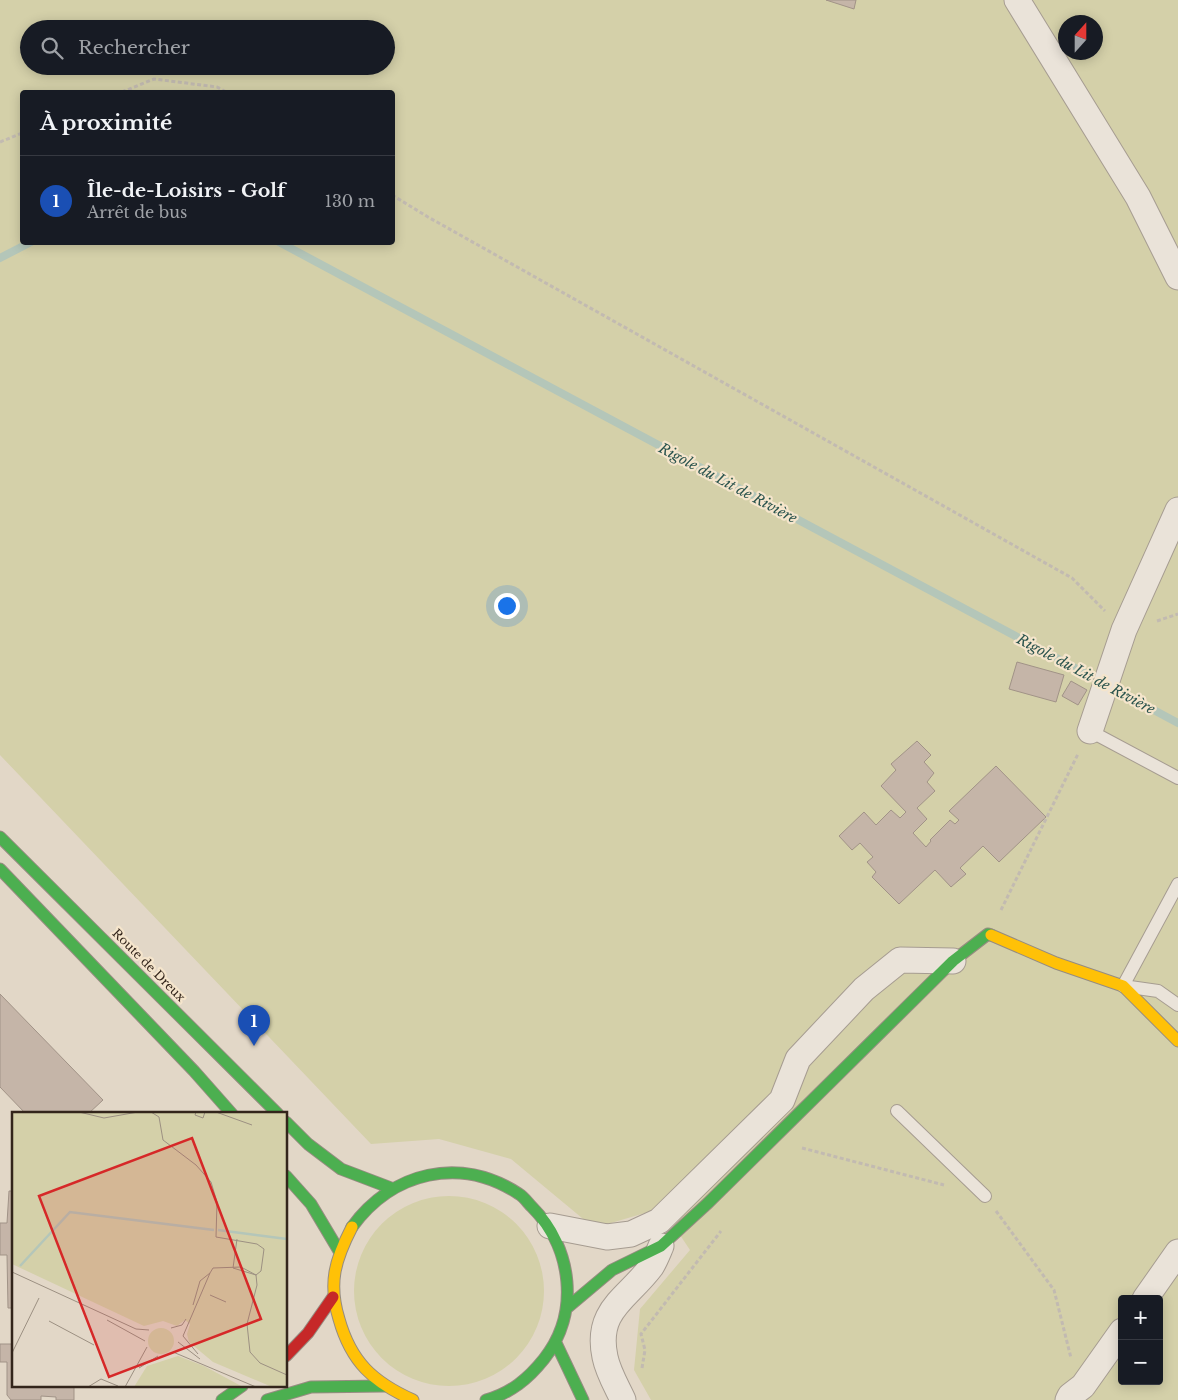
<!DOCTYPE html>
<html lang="fr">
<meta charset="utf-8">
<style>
:root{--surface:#171b24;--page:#242831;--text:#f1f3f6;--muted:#9ea1a6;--line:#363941;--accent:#d93025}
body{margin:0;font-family:"Libre Baskerville",serif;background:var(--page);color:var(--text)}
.controls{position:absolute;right:15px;bottom:15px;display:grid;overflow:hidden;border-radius:5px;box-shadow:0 2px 12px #0003}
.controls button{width:45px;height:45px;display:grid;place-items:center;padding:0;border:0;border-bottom:1px solid var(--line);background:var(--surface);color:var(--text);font:25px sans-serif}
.compass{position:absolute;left:1058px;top:15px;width:45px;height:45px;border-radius:50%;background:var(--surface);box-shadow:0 2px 12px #0003;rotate:21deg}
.you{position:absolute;left:506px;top:605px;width:18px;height:18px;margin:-12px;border:4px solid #fff;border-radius:50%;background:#1a73e8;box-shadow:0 0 0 8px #1a73e833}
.badge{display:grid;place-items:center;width:32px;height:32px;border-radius:50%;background:var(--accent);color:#fff;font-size:16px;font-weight:700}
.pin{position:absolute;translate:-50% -41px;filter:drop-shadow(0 1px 2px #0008)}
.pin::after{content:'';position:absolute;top:26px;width:18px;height:15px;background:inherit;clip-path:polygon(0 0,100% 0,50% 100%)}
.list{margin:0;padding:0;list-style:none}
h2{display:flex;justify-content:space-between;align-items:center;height:65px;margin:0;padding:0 20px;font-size:21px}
h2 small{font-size:16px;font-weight:400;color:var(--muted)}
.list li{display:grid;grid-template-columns:32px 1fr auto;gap:15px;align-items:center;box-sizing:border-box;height:90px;padding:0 20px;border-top:1px solid var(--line)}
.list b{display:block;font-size:19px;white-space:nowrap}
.list p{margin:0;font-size:16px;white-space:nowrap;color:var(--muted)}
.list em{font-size:16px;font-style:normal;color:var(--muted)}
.icon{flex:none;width:28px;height:28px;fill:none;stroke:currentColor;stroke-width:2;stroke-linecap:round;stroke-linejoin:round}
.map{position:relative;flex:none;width:1178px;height:1400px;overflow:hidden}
.search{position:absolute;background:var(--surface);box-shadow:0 2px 12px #0003;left:20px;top:20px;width:375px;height:55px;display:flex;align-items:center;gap:12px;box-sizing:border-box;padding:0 18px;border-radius:28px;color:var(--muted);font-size:19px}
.panel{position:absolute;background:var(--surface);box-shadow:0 2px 12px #0003;left:20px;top:90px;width:375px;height:155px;border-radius:5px}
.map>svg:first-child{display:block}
</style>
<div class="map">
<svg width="1178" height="1400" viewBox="0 0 1178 1400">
<rect width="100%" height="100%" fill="#e2d7c7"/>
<path fill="#d4d0a9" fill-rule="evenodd" d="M0 0H1178V1400H651L634 1370 640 1309 690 1250 662 1208 594 1228 511 1159 439 1139 371 1144 0 755ZM1066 22H1096V52H1066ZM29 29H386V66H29ZM22 92H392V242H22ZM1122 1299H1159V1381H1122Z
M354 1291a95 95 0 1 1 190 0a95 95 0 1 1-190 0Z"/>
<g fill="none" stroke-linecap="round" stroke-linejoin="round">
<path stroke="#b4c6b9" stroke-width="8" d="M279 242 1178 723
M0 258 31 242"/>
</g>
<path fill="#c5b5a8" stroke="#a19387" d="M826 0H856L854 9Z
M1017 662 1064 675 1056 702 1009 689Z
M1071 681 1087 690 1078 705 1062 696Z
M917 741 931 755 924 762 934 773 927 782 935 791 917 808 927 819 913 833 926 847 931 841 930 840 950 820 955 824 959 820 949 811 996 766 1046 817 999 862 983 846 960 868 966 874 951 887 935 870 899 904 872 877 876 872 867 862 873 857 860 843 852 850 839 836 864 812 876 825 891 810 900 818 906 812 881 786 896 770 891 764Z
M0 994 103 1100 88 1114H26L0 1087Z
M9 1191H14V1308H8L7 1255H0V1223H7Z
M0 1344H14V1386H74V1400H56V1397L41 1396V1400H11L7 1395V1362H0Z"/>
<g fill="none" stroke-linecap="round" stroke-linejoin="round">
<defs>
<path id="lane" d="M1090 731 1178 778
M1178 884 1123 986 1158 991 1178 1005
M897 1111 985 1196"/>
<path id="street" d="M1017 0 1138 197 1178 277
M1090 731 1124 630 1178 510
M550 1226 607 1237 631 1234 659 1221 782 1100 798 1059 864 989 900 960 953 961
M1145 1299 1178 1252
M623 1400C617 1387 608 1372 605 1357 595 1310 627 1299 651 1267 655 1261 658 1253 661 1246
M1068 1400 1070 1396 1083 1386 1122 1331"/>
<path id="fast" d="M0 837 278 1114
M0 869 194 1071 232 1114
M286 1122 308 1144 341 1169 391 1188
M286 1176 311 1204 339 1251
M352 1227C392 1172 460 1155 519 1194 524 1197 528 1203 532 1207 573 1248 580 1314 544 1359 528 1379 511 1393 486 1400
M568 1307 612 1270 661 1246 708 1203 953 961 988 934 991 935
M556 1343 583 1400
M222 1400 242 1386
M267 1400 311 1387 385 1386"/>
<path id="slow" d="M991 935 1056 963 1123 986 1178 1041
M352 1227C335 1260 328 1283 339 1319 351 1362 373 1382 413 1400"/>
<path id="jam" d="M286 1356 308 1333 333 1297"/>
</defs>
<use href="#lane" stroke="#a69c91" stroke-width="14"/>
<use href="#street" stroke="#a69c91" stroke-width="27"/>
<use href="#fast" stroke="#968c81" stroke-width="13"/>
<use href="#slow" stroke="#968c81" stroke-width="13"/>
<use href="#jam" stroke="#968c81" stroke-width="13"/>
<path stroke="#c2bab1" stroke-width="3" stroke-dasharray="4 2.5" stroke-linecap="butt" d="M122 92 154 79 217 87 226 92
M0 142 22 133
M392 195 428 217 1072 578 1105 611
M1157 621 1178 614
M1001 910 1078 754
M802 1148 944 1185
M996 1211 1054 1290 1071 1358
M642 1368 645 1350 641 1334 721 1231"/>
<use href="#lane" stroke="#eae3d9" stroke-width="12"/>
<use href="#street" stroke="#eae3d9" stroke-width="25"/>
<use href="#fast" stroke="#4caf50" stroke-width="11"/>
<use href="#slow" stroke="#ffc107" stroke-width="11"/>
<use href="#jam" stroke="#c62828" stroke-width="11"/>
</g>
<g text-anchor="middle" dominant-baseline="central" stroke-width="4.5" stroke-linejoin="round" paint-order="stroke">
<g font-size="12" fill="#33251b" stroke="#f5e5cc">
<text transform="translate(149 965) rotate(45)">Route de Dreux</text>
</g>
<g font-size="14" font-style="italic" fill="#2a534d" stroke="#f5e5cc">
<text transform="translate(728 483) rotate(28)">Rigole du Lit de Rivière</text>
<text transform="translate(1086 674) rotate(28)">Rigole du Lit de Rivière</text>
</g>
</g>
<g transform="translate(12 1112)">
<rect width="275" height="275" fill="#e2d7c7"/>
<path d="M0 0H275V275H260L201 250 177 230 175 222 178 212 173 208 165 214 151 209 132 214 0 152ZM136 229a13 13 0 1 1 26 0a13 13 0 1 1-26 0ZM166 244 192 254 231 275H122L135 254Z" fill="#d4d0a9"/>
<path fill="none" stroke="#b4c6b9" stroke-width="2.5" d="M206 118 275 127M8 154 58 100 202 118"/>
<path fill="none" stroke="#9c9082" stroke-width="1" d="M67 0 92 6 126 0M139 0 147 5 151 28 184 53 199 70 205 90 204 125 245 132 252 137 249 159 244 163 221 156M184 0 183 3 191 6 193 0M204 0 240 13M221 156 225 127M0 160 124 217 137 218M198 183 214 190M181 193 188 169 198 161M95 208 133 229M37 209 82 233M159 216 170 213 174 207M166 230 188 247M161 240 244 275M0 241 27 186M186 242 171 224 198 161 201 156 229 155 244 163 245 173 235 212 238 240 248 251 275 263M127 256 146 244M76 275 89 267 106 274M113 275 135 235"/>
<path fill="#d62828" fill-opacity="0.15" stroke="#d62828" stroke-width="2.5" d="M180 26 249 207 97 265 27 84Z"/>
<rect width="275" height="275" fill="none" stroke="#33251b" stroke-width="2.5"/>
</g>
</svg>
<div class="controls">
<button>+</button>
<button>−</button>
</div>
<svg class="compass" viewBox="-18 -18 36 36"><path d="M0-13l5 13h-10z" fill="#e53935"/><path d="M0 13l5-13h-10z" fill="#9ea1a6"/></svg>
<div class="you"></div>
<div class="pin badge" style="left:254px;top:1046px;background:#1a4fb4">1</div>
<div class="search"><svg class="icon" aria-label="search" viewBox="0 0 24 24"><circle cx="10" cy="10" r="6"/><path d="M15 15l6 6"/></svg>Rechercher</div>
<section class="panel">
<h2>À proximité<small></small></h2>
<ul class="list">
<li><span class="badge" style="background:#1a4fb4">1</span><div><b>Île-de-Loisirs - Golf</b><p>Arrêt de bus</p></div><em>130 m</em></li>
</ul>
</section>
</div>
